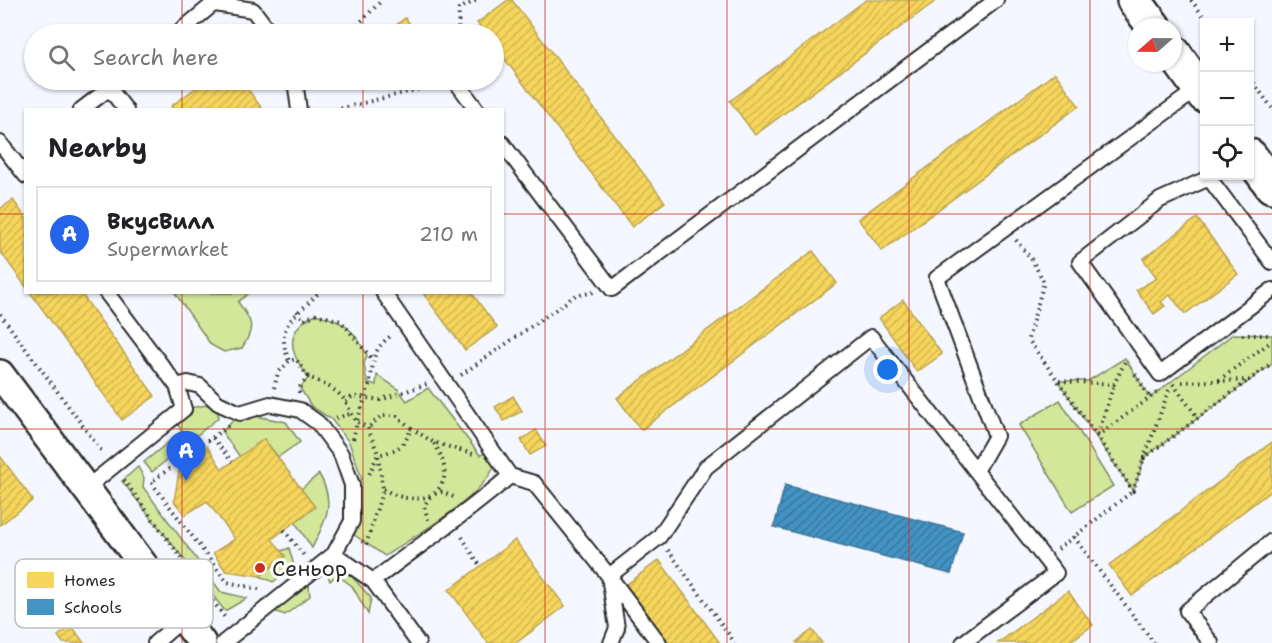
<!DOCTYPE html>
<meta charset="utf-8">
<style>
:root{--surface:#fff;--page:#f6f6f6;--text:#202124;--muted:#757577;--line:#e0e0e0;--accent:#2563eb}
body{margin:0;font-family:"Shantell Sans",sans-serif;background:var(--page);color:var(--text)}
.controls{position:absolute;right:18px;top:18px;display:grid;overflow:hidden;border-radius:0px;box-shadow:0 2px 4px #0004}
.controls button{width:54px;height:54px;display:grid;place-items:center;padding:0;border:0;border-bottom:2px solid var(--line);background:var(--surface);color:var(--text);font:30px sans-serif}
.compass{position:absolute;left:1128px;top:18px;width:54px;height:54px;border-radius:50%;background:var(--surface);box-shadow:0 2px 4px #0004;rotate:250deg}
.you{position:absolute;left:888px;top:370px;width:21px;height:21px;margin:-15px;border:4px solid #fff;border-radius:50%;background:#1a73e8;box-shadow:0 0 0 9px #1a73e833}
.badge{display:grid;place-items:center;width:39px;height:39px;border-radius:50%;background:var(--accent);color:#fff;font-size:20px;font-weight:700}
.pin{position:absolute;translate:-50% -50px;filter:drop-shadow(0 2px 3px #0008)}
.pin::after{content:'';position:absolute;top:32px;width:21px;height:18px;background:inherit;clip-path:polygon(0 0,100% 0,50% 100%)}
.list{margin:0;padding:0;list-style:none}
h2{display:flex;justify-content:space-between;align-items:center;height:78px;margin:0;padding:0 24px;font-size:26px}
h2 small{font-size:20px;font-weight:400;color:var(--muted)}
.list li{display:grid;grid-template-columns:39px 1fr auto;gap:18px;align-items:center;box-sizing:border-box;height:96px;margin:0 12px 12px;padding:0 12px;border:2px solid var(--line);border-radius:0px}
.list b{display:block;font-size:22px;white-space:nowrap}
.list p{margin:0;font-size:20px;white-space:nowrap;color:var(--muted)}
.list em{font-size:20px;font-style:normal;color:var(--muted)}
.icon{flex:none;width:33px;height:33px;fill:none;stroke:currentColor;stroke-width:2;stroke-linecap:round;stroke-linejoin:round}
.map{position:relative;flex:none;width:1272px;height:643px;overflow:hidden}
.search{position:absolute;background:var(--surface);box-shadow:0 2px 4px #0004;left:24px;top:24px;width:480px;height:66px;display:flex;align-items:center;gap:15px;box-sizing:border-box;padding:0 21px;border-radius:33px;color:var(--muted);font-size:22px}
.panel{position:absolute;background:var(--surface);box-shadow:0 2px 4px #0004;left:24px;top:108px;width:480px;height:186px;border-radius:0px}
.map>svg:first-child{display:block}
</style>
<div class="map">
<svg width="1272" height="643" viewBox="0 0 1272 643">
<defs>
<pattern id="homes-hatch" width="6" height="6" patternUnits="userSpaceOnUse" patternTransform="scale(1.5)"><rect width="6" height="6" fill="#f6d55c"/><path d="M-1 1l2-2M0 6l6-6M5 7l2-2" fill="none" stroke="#d3b750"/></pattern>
<pattern id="schools-hatch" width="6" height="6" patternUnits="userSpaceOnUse" patternTransform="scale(1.5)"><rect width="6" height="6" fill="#4393c3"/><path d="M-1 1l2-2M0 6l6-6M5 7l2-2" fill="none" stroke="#38789f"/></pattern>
</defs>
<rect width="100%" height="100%" fill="#f4f7ff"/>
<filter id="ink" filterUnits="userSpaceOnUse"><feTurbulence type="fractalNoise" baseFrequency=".0167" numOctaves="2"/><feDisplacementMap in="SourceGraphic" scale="12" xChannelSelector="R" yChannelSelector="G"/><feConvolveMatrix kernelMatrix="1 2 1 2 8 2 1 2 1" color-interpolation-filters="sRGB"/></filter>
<g filter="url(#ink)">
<path fill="#d3e79b" stroke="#7f8963" stroke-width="1.5" d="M175 293H249L238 302C252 322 256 326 242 348L224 352 211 345Z
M316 314C346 322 352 328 367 355L364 364 367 382 376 385 377 375 397 388 407 401 428 388 480 455 486 453 494 467C478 501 417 534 385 556L347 530 352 485 362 479 349 442 331 419 311 406 300 388 309 377C288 353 284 329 316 314Z
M1233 334 1272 335V364L1145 457 1133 491 1058 381H1088L1125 358 1150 398Z
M1060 400 1113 486 1072 512 1019 425Z
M218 403V418L152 472 144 462 182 431 173 417 184 409Z
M240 413 286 422 300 442 278 457 264 439 240 457 222 432Z
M138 467 144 478 143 487 221 592 247 598 225 611 122 481Z
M319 474C336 503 326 520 312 548L295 522 315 507 301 489Z
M289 548 294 566 273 582 260 576 285 556 281 551Z
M335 568 348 572 371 598 368 614 352 586 337 575 330 581 327 573Z
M304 585 309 586 310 596 285 615 274 611 279 603Z"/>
<path fill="url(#homes-hatch)" stroke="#b9a24d" stroke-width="1.5" d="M508 0H512L665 202 632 227 494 45V34H486L477 23Z
M866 0H937L755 135 730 101Z
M405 18 418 34H385Z
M1055 73 1079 106 882 251 858 219Z
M207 80H241L263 110H174L171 106Z
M13 200 26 218V287L0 251V209Z
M1197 218 1238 274 1185 314 1170 295 1161 302 1165 306 1154 314 1136 290 1157 278 1143 259Z
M813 251 837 283 641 430 617 398Z
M30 292H80L155 396 122 420Z
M422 292H471L497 327 465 350Z
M903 300 942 354 917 372 879 318Z
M513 396 522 411 504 421 495 407Z
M536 430 546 446 530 455 521 440Z
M264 439 315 507 272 539 285 556 260 576 226 571 213 553 235 539 207 501 185 515 174 501 180 466 207 446 222 469Z
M1272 442V490L1132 596 1109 565Z
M0 456 33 500 0 525Z
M515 540 565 606 516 643H488L449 590Z
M659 560 720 643H669L626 585Z
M1068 591 1093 625 1068 643H998Z
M72 626 84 643H63L58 636Z
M812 630 822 643H797L796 642Z"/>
<path fill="url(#schools-hatch)" stroke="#3c7495" stroke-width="1.5" d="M785 485 963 532 951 574 774 527Z"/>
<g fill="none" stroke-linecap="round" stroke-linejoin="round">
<defs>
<path id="lane" d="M215 4 253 10 271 34
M177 34 218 0
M295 80 299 110
M455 80 477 110
M109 88 126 110
M81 110 120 80
M0 143 26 176
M502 143 612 289 996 0
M1272 262 1209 178 1160 200 1080 262 1160 374 1272 290
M383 292 510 476 534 483 609 576 617 628 611 643
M177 386 188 383 200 386 218 403 240 413 270 404 300 410 318 423 341 454 352 485V521L334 554 223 643
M976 471 996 436 937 278 1199 88
M85 489 184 409 177 386 106 292
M334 554 373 581 418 643
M373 581C418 546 466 514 510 476
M155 643 184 618
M659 643 609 576 659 537 706 467 871 337 1056 573 963 643
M1211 643 1187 611 1272 541"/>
<path id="street" d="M0 374 202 643"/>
<path id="secondary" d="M1134 0 1154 27
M1173 52 1204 95
M1250 156 1272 186"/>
</defs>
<use href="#lane" stroke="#2b2b2b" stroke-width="18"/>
<use href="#street" stroke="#2b2b2b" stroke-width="32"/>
<use href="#secondary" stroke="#2b2b2b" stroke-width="38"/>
<path stroke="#2b2b2b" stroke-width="4" stroke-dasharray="1.5 4.5" stroke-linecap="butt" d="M1191 0 1208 22
M349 34 382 0
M458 34 459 9 477 0
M1250 78 1272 108
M335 110 440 84
M1016 240 1032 260 1044 282 1028 339 1097 436 1133 491 1144 458
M297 311 304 320 316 314 341 321 372 359
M0 314 103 453
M1242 335H1272
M1135 374 1150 398
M461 375 575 296 594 292
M308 377 296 359 289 361C273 321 298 317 319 292
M1219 380 1272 341
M1059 381 1114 384 1126 360
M1182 382 1249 380 1272 363
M1173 384 1198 418
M274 388 278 373 289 361
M1169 390 1144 458 1249 380
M299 393V388L308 377C321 382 337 389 345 401 350 408 351 415 357 422 361 409 366 397 369 385 375 361 370 351 392 335
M346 402 353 396 380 400 427 384
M336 418 350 414
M228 426 151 482 227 582 263 590
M411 428 433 442 473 454
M1098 434 1114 384
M1097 436 1158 392
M213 438 232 462
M353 439 357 422 368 428 378 454 368 477
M124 480 226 619
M383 489C425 514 465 487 433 442
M435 494 442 492 456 498
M428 520 424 506 430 497
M284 530 305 557
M462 537 480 566
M1074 537 1154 643
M362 541 366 545 383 489 378 455C397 450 405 447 411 428L397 416H381L368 428
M1058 549 1133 491
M668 550 735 643"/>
<use href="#lane" stroke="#fff" stroke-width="14"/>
<use href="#street" stroke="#fff" stroke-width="27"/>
<use href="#secondary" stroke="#fff" stroke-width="33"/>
</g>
</g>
<path fill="none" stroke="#c8321e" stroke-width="1.5" stroke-opacity="0.55" d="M182 0V34M363 0V34M545 0V643M727 0V643M909 0V643M1090 0V643M182 80V110M363 80V110M0 214H26M502 214H1272M182 292V643M363 292V643M0 429H1272"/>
<circle fill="#c8321e" stroke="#fff" stroke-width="2" cx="260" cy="568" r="6"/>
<g text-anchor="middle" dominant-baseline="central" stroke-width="6" stroke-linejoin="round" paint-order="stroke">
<g font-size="22" fill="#2b2b2b" stroke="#fff" text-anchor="start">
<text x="272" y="568">Сеньор</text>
</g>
</g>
<rect x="15" y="559" width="198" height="69" rx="9" fill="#fff" stroke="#bfbfbf" stroke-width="1.5"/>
<rect x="27" y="572" width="27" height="16" fill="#f6d55c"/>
<rect x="27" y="599" width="27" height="16" fill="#4393c3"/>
<g font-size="16" fill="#2b2b2b">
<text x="64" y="586">Homes</text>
<text x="64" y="613">Schools</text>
</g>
</svg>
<div class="controls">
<button>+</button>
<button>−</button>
<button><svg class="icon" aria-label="locate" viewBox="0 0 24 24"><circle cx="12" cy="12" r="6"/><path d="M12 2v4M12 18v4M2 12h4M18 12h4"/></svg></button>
</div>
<svg class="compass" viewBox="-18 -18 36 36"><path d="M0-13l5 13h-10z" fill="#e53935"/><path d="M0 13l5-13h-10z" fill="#757577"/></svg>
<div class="you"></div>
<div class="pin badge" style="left:186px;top:481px">A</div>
<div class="search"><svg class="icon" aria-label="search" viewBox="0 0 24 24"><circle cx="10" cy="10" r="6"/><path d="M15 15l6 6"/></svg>Search here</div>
<section class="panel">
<h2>Nearby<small></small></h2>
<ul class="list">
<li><span class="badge">A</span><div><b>ВкусВилл</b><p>Supermarket</p></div><em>210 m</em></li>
</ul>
</section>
</div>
